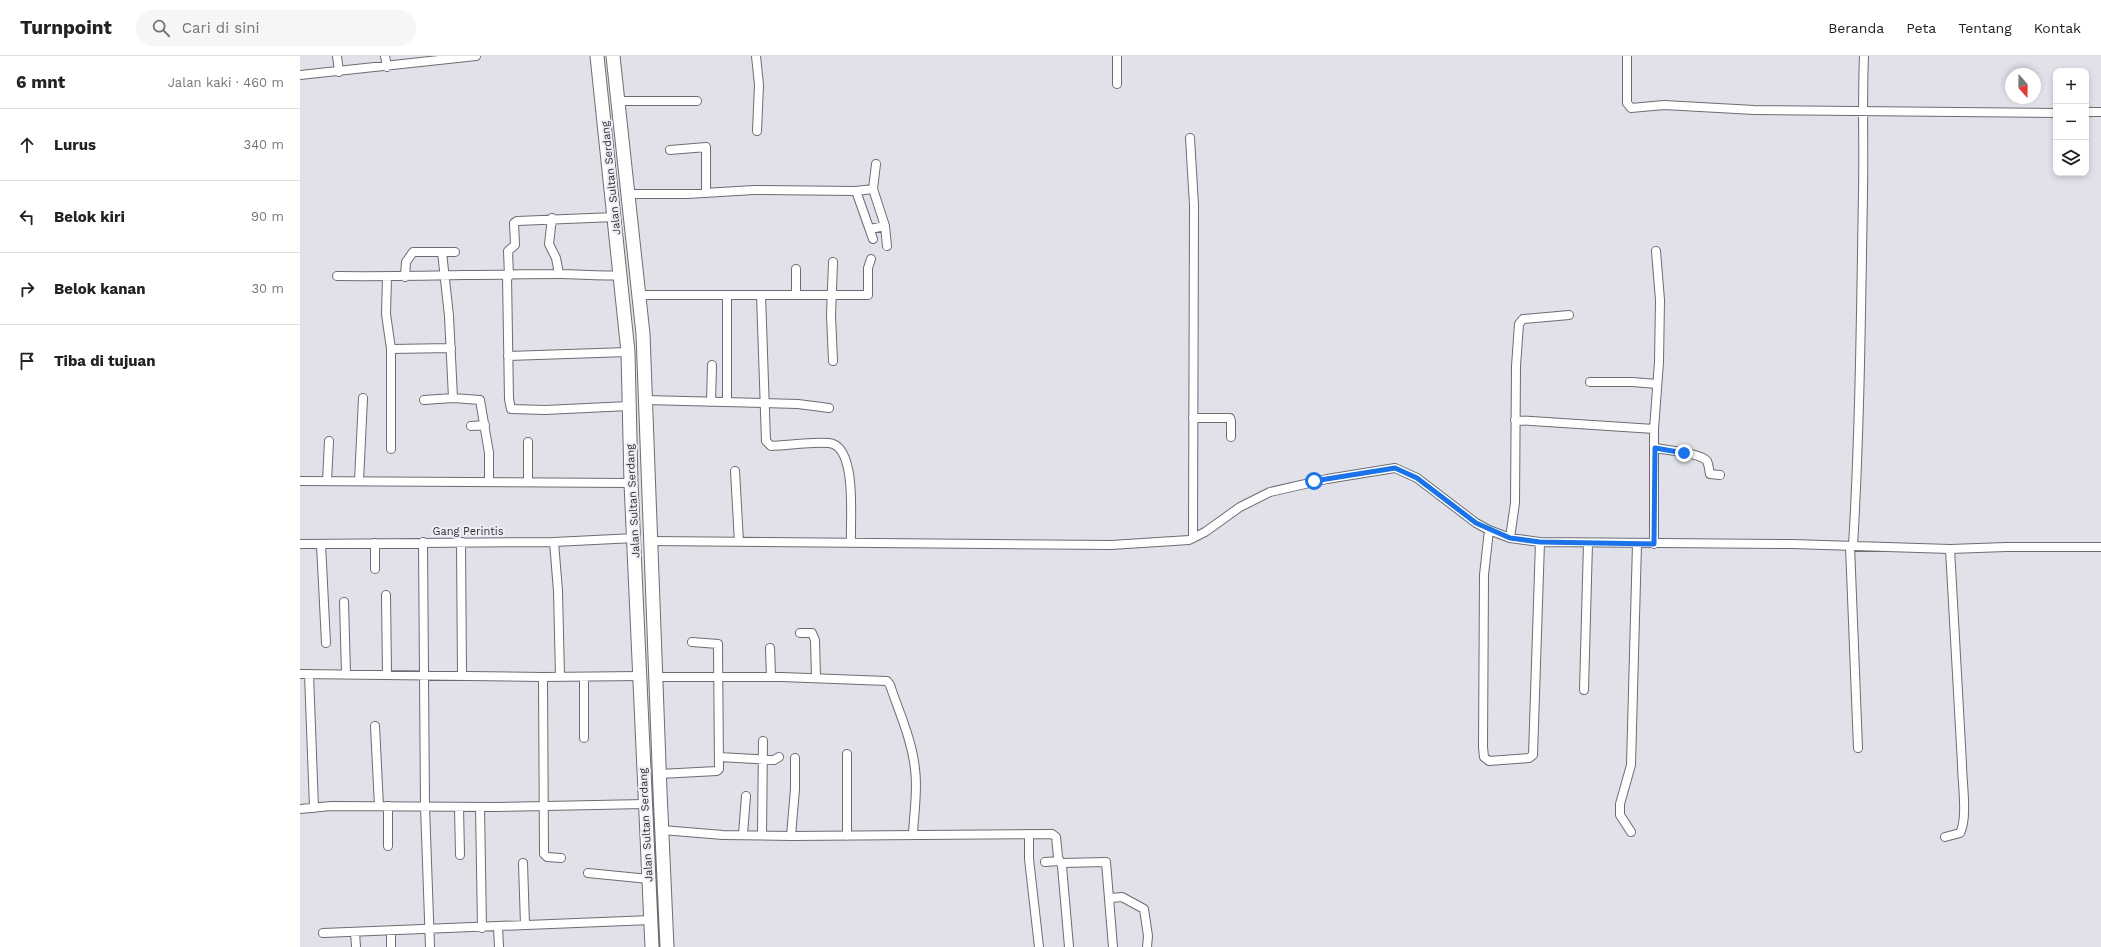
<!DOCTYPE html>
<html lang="id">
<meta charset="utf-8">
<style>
:root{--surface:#fff;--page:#f6f6f6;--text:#222;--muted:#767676;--line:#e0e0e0}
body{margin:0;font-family:"Work Sans",sans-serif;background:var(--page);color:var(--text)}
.controls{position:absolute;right:12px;top:12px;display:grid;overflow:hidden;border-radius:8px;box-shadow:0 2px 6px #0003}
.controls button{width:36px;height:36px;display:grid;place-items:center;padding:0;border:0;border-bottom:1px solid var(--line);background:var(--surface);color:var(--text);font:20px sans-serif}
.compass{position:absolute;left:1705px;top:12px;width:36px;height:36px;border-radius:50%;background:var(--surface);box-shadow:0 2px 6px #0003;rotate:160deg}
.stop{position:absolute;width:12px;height:12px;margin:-9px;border:3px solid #1a73e8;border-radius:50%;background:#fff}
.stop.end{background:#1a73e8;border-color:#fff;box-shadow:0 1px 4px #0008}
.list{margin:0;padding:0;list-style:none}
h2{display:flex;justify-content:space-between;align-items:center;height:52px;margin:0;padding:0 16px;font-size:17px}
h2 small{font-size:13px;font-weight:400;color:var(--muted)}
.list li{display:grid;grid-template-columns:26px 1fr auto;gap:12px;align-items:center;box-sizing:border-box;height:72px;padding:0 16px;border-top:1px solid var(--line)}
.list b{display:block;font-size:15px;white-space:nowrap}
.list em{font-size:13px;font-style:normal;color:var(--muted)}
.icon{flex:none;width:22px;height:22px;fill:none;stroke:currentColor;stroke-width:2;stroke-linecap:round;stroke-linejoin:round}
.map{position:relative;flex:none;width:1801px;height:891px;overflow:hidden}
header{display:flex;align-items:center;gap:24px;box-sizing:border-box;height:56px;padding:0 20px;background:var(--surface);border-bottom:1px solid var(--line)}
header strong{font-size:19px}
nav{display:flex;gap:22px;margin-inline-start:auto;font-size:14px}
.search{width:280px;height:36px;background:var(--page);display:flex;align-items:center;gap:10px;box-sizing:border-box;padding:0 14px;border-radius:22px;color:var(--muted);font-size:15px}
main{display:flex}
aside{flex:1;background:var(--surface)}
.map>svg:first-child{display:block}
</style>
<header>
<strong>Turnpoint</strong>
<div class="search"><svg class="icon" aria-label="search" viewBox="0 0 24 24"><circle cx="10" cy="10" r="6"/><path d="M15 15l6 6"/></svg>Cari di sini</div>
<nav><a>Beranda</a><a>Peta</a><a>Tentang</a><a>Kontak</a></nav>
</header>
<main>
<aside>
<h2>6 mnt<small>Jalan kaki · 460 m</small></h2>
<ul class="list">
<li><svg class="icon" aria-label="ahead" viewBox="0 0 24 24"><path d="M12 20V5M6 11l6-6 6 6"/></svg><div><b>Lurus</b></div><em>340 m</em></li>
<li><svg class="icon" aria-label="left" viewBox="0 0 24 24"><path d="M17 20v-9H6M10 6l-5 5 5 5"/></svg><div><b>Belok kiri</b></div><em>90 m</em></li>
<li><svg class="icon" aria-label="right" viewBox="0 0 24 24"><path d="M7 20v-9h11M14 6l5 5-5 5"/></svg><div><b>Belok kanan</b></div><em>30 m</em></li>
<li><svg class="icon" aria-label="arrive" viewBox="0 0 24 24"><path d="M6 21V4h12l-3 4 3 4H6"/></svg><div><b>Tiba di tujuan</b></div></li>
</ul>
</aside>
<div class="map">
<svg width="1801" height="891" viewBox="0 0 1801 891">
<rect width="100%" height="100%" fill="#e1e2e9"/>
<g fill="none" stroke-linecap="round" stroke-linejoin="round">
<defs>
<path id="minor" d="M37 0 39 16
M85 0 87 11
M456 0 459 29 457 75
M1327 0V47L1331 52 1364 49 1454 54 1756 57
M0 19 176 0
M817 28V0
M318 45H397
M1786 56H1801
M890 82 894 149 893 482
M370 94 406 91V137
M573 133 585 170 587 190
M556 135 573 183
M327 138H387L454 134 556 135 573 133 576 108
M252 162 249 188 256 202 259 218
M570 173 585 170
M142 196 149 260 153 342
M533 206 531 259 533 305
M37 220C111 221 186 218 260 218 281 218 300 221 321 219
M207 220 209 343 211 353 245 354 329 350
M209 220 208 195 215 189 214 167 217 165 315 161
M87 221 86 258 91 293
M105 221 106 206 113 196H155
M496 238V213
M339 239H568V212L571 203
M461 239 466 385 471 390C485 390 522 384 533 388 557 397 550 466 551 487
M208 300 328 296
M1290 326H1332L1357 328
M124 344 153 342 180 344 189 397V426
M345 344 498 348 529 352
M411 346 412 309
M427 346V239
M893 362H930L931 365V381
M1215 364 1354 373
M171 370 185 369
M1355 392C1365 394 1401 397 1407 405 1409 409 1409 414 1410 418L1420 419
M91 393V293L151 292
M435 415 439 486
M0 425 331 427
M27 425 29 385
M59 425 63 342
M228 426V386
M1189 474 1184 519 1183 691 1184 701 1189 705 1229 702 1233 699 1240 486
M1210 482 1215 447 1216 310 1219 268 1223 263 1269 259
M350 485 811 489 889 484 905 476 940 451 970 436 1027 423 1095 412 1117 422 1176 467 1189 474 1210 482 1240 486 1492 488 1650 493 1706 491H1801
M123 486 125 750 130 891
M161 486 162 620
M254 486 258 535 260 621
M75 487V513
M0 488 254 486 335 482
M21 488 26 587
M1354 488V373L1359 306 1360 244 1356 195
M1550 490 1558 692
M1553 490C1560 372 1561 254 1563 136 1564 91 1562 46 1564 0
M86 539 87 618
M44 546 46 617
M500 577H512L515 584 516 622
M470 592 471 621
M0 618 243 621 340 620
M9 618 14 752
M243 621 244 798 247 801 261 802
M356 621H482L587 625 590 629C599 656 612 684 615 713 618 734 614 756 613 778
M1284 634 1288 487
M75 670 79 750
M284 682V621
M547 698V780
M419 701 474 704 479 701
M359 718 417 715 419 713 418 588 392 586
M88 750V790
M159 751 160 799
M180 751 182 872
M0 753 31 750 196 751 345 748
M362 774 423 779 491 780 752 778 756 781 758 801 762 810 769 891
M1331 776 1320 759V748L1331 709 1337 488
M443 778 446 740
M729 778V803L739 891
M462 779 463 685
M491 780 495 733V702
M1645 781 1660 777C1668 762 1662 726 1662 708 1658 636 1654 565 1650 493
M745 806 759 805
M223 807 225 869
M762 807 806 806 813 891
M288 817 349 823
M811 842 822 841 844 853 848 880 847 891
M198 871 199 891
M55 876 56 891
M91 876V891
M23 877 351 864"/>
<path id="trunk" d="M297 0 328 296 331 427 352 891
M313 0 343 278 360 735 367 891"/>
</defs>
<use href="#minor" stroke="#6c6d73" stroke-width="10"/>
<use href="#trunk" stroke="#6c6d73" stroke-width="15"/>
<use href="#minor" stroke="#fff" stroke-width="8"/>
<use href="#trunk" stroke="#fff" stroke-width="13"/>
</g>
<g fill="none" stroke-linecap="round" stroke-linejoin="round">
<path stroke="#1a73e8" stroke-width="5" d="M1014 425 1095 412 1117 422 1176 467 1210 482 1240 486 1354 488 1355 392 1384 397"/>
</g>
<g text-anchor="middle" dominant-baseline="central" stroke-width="4" stroke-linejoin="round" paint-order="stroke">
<g font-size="11" fill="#313234" stroke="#eeeff6">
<text transform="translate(311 122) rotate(-96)">Jalan Sultan Serdang</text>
<text transform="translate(333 445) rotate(-93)">Jalan Sultan Serdang</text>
<text x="168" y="475">Gang Perintis</text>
<text transform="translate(346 769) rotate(-93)">Jalan Sultan Serdang</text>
</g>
</g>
</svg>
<div class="controls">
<button>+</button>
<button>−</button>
<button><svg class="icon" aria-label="layers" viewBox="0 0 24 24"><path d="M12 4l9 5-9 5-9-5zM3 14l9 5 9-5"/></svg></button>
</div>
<svg class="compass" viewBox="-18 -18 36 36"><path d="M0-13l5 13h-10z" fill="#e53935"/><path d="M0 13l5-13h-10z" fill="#767676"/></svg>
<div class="stop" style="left:1014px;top:425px"></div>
<div class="stop end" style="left:1384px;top:397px"></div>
</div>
</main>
